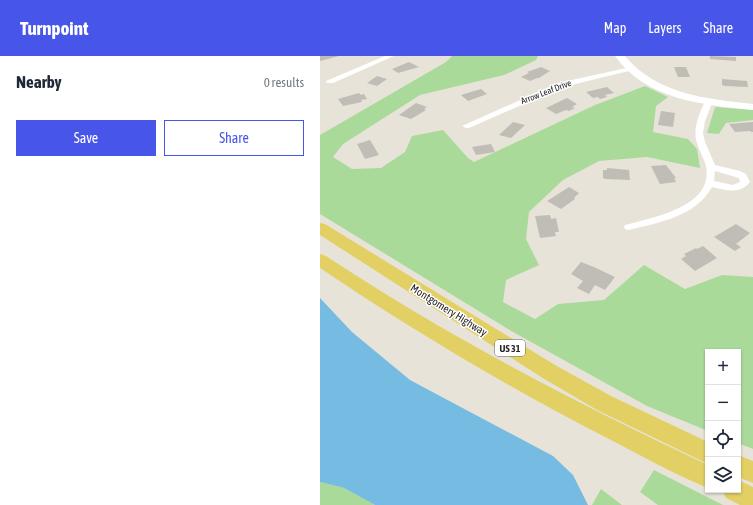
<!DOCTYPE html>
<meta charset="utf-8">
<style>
:root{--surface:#fff;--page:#f2f2f3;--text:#1f2937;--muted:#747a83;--line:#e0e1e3;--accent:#4756e8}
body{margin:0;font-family:"Asap Condensed",sans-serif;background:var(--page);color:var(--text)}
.controls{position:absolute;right:12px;bottom:12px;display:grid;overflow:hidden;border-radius:0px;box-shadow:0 1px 3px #0004}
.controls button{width:36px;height:36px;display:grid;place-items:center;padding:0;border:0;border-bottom:1px solid var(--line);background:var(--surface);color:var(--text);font:20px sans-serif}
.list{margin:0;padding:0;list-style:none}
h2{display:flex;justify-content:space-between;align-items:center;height:52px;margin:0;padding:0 16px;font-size:17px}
h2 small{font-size:13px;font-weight:400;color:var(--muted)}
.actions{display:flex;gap:8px;padding:12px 16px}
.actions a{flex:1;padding:9px 0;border:1px solid var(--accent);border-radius:0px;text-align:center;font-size:14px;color:var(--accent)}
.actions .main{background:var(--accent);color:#fff}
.icon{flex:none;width:22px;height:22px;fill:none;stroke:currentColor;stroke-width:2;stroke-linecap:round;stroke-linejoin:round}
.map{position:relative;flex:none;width:433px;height:449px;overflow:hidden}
header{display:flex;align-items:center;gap:24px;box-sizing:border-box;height:56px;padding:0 20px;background:var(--accent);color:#fff}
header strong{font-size:19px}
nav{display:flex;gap:22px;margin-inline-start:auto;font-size:14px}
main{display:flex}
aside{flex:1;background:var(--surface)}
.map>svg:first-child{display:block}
</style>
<header>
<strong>Turnpoint</strong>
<nav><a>Map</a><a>Layers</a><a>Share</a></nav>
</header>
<main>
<aside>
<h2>Nearby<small>0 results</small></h2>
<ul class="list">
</ul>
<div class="actions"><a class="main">Save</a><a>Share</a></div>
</aside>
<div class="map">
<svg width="433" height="449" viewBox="0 0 433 449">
<rect width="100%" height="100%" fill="#e8e3d9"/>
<path fill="#aada9a" d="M132 0H218L216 4 184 19 100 39 23 88 13 101 32 113 61 112 85 96 92 80 123 74 148 102 154 106 275 49 325 30 348 41 336 50 333 76 368 83 377 93 380 112 327 101 279 105 243 124 209 156 206 183 219 209 186 224 183 246 215 263 238 248 284 244 324 209 365 233 402 219 433 221V393L418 387V296H388V375L327 350 193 276 0 158V79L126 6Z
M395 51 433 54V64L406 67 399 78 387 77Z
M334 414 403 449H338L320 436Z
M0 426 24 432 55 449H0Z
M281 433 302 449H272Z"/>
<path fill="#75bbe2" d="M0 242 32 276 90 324 233 400 253 419 268 449H55L24 432 0 426Z"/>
<path fill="#c0bdb6" d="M0 0H19L0 5Z
M390 0 416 1V5L390 3Z
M89 6 99 11 78 17 72 13Z
M221 11 230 15 219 22H217L210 25 201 21 209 17 207 16Z
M354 11H366L370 21H358Z
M57 20 67 23 57 30 47 27Z
M402 23 427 25 428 31 405 30 402 29Z
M287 31 294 37 285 39 287 41 280 43 278 41 273 42 266 36Z
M161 33 167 38 148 45 141 39Z
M39 37 41 39 44 38 47 43 41 44 42 46 23 50 18 43Z
M247 42 257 48 252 51 255 52 249 55 246 54 236 58 226 52Z
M96 47 107 51 104 53 106 54 91 63 79 59Z
M341 55 355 57 353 71 338 69Z
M193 66 205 69 191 82 179 79Z
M433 66V76H431L430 75 415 76 409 68Z
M50 84 59 99 45 103 37 88Z
M171 88 175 96 156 99 152 91Z
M346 109 356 122H354L356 126 340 128 331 110Z
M287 112 309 114 310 124 285 123 283 122V114H287Z
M249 131 259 137 254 142 255 143 241 153 227 145Z
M230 159 231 163 236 162 239 176H235L236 180 220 182 215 160Z
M416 168 430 177 416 188 421 191 415 195 394 181Z
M383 190 397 202 375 215 361 203 366 200 364 198 376 192 377 193Z
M261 206 274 211 295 221 285 234 275 229 269 238 257 232 263 225 251 218Z"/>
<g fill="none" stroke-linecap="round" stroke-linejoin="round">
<path fill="#fff" fill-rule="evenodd" d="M65 0H74L13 27H7L6 25Z
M311 11 313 12V14L243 31 149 72H146L142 70 238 27Z
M386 43H389L393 45 385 65 383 77 385 86 395 109 420 115 426 118 430 126C420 139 405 134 392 131 375 161 340 166 309 174L305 173 304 171 305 169C333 161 394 151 386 110 384 102 379 95 377 87 372 73 380 56 386 43ZM395 115 419 122 420 126 413 129 394 125Z"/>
<path fill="#fff" fill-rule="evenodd" d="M295 0H305C336 38 387 43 433 48V54C384 49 326 44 295 0Z"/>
<path fill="#e2d064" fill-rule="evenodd" d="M0 167 5 168 235 309 291 340 388 386V408L277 354 221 321 0 179Z
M0 198 6 200C55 232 105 263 156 291 232 334 310 372 388 409V432C353 418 319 398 285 381 186 330 92 274 0 212Z
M418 399 433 405V427L418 421Z
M418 424 433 431V449H420L406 442 402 434H418Z"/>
</g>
<g text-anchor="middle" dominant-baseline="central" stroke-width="3" stroke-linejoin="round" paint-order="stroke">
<g font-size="9" fill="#272727" stroke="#fff">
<text transform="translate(226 36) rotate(-21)">Arrow Leaf Drive</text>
</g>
<rect fill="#fff" stroke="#686868" stroke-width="1" x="175" y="284" width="30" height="16" rx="3"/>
<g font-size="10" font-weight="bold" fill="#272727">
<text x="190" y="292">US 31</text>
</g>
<g font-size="11" fill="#272727" stroke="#fff">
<text transform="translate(129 254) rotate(32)">Montgomery Highway</text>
</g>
</g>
</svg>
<div class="controls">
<button>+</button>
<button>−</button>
<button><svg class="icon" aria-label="locate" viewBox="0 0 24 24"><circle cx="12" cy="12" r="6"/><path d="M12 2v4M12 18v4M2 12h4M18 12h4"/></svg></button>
<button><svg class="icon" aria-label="layers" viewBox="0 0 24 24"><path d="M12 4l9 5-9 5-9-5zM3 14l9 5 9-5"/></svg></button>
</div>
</div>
</main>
